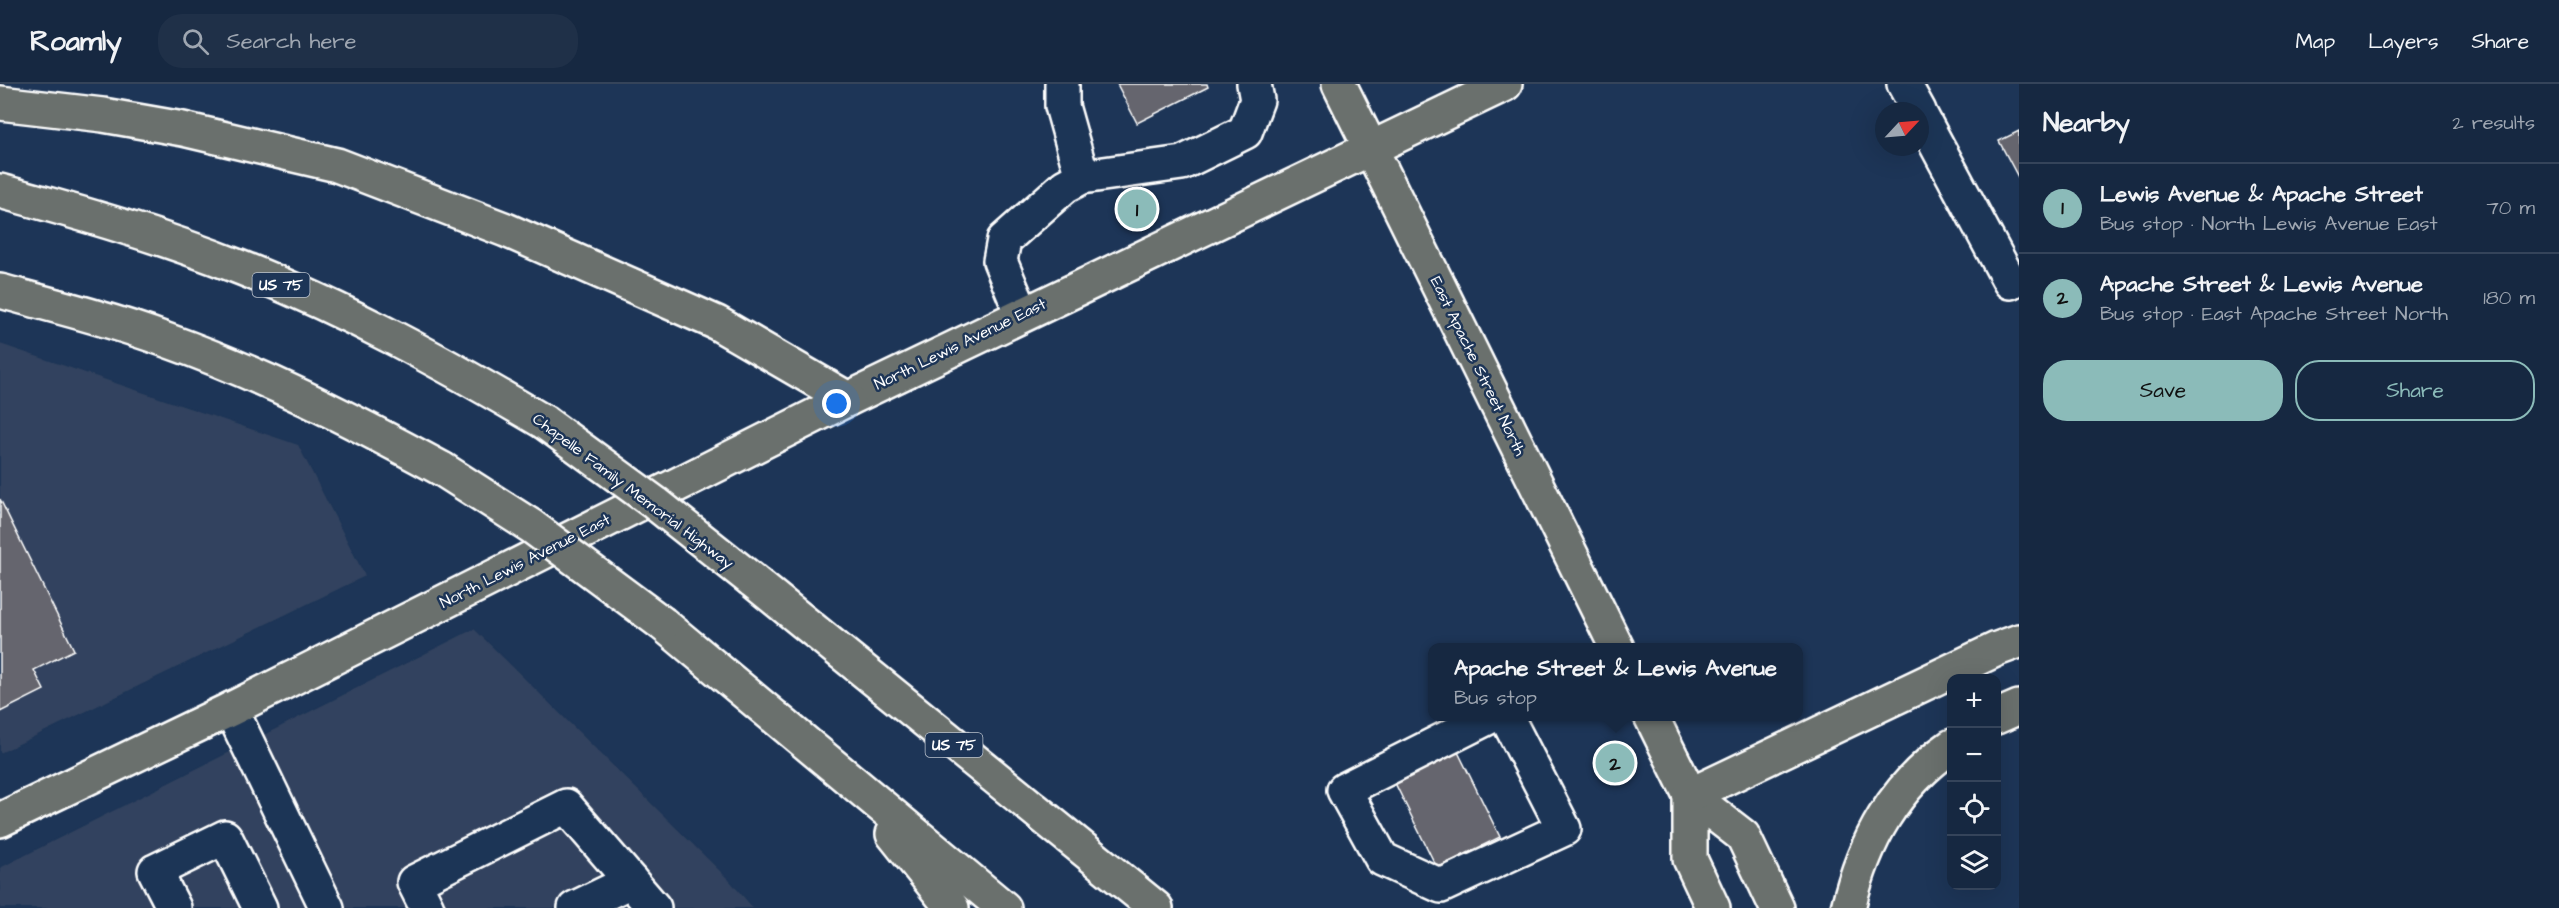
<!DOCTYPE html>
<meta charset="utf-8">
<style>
:root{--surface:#162841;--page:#1f3048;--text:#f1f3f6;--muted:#9ea6b1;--line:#35445a;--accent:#8bbbb9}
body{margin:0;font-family:"Architects Daughter",sans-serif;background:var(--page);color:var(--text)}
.controls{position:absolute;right:18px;bottom:18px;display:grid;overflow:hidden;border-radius:12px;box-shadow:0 6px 24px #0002}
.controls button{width:54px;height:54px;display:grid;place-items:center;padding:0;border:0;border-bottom:2px solid var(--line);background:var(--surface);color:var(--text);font:30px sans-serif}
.compass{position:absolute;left:1875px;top:18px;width:54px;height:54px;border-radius:50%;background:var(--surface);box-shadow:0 6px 24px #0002;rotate:64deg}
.you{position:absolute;left:837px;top:320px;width:21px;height:21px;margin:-15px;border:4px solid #fff;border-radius:50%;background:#1a73e8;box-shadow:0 0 0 9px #1a73e833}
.badge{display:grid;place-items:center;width:39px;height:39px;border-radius:50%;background:var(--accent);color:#111;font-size:20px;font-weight:700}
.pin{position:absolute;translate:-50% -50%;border:3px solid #fff;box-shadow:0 2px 6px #0006}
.popup{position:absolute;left:1428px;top:559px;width:375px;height:78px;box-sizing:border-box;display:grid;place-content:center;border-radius:12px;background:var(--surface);filter:drop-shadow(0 2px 4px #0005);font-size:20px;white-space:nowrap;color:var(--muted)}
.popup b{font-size:22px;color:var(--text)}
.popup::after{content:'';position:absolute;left:50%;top:100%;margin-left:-12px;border:12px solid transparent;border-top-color:var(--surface)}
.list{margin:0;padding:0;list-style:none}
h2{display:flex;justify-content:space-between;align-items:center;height:78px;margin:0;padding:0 24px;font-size:26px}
h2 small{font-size:20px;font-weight:400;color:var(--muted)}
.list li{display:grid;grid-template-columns:39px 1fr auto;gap:18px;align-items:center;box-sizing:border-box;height:90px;padding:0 24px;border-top:2px solid var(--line)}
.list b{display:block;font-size:22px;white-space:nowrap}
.list p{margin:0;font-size:20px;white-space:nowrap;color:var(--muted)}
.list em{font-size:20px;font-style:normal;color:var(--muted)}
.actions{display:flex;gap:12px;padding:18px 24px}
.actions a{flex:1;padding:14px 0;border:2px solid var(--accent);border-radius:24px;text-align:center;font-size:21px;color:var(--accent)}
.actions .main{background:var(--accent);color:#111}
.icon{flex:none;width:33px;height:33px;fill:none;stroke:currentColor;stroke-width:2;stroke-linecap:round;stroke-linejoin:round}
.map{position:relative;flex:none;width:2019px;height:824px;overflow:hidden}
header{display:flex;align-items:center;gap:36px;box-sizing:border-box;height:84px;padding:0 30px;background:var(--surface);border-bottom:2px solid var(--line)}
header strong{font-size:28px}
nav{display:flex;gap:33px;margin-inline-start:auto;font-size:21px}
.search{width:420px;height:54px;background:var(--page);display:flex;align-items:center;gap:15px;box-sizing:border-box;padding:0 21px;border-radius:24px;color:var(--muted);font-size:22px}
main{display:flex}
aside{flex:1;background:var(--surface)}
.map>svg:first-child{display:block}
</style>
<header>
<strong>Roamly</strong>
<div class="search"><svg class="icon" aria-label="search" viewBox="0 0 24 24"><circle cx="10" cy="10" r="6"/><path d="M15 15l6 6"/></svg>Search here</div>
<nav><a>Map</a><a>Layers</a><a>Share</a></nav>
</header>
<main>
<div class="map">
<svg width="2019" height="824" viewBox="0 0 2019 824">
<rect width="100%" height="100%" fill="#1d3557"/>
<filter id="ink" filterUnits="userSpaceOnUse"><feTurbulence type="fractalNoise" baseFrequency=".0167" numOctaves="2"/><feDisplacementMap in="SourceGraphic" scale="12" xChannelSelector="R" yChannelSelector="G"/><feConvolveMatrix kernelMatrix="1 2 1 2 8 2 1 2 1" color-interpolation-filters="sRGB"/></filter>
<g filter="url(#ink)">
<path fill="#33435e" d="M0 260 298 361 365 492 0 669Z
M474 545 729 796 753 824H0V784Z"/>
<path fill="#65656e" stroke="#fff" stroke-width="1.5" d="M1117 0H1207L1208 3 1137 39Z
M2019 47V93H2018L1999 57Z
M0 415 74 566 34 586 44 606 0 628Z
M1457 666 1500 753 1437 784 1394 697Z"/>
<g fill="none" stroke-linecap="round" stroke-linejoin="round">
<defs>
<path id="minor" d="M1062 0V22L1082 93
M1904 0 1919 27
M1920 30 2010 198
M1022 230 1000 177 1004 156 1065 102 1082 93 1182 79 1245 48 1257 16 1254 0
M231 625 327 824
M1491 632 1344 706 1382 775 1441 802 1564 745 1506 632
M174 824 155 787 225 753 260 824
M427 824 414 798 566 722 654 824
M575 824 631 797"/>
<path id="major" d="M1339 0 1617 564
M1651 632 1690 711V775L1713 824
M1690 711 1743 752 1777 824
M0 736 231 625 848 315 1505 0"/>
<path id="highway" d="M0 19 103 31 183 45 337 81 506 146 717 239 848 315
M0 107C81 129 161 152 239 183 346 225 446 280 544 338
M0 207C56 222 112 236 166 256 262 290 352 336 442 385
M752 496 1156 824
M663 540 1004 824
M1996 633 2019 623
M1690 711 1997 565 2019 557
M893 750 952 824
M1848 824C1864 757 1894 702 1952 662"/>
</defs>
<use href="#minor" stroke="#fff" stroke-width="38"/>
<use href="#major" stroke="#fff" stroke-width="38"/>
<use href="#highway" stroke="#fff" stroke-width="38"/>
<use href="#minor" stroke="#1d3557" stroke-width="33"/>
<use href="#major" stroke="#6a706d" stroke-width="33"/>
<use href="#highway" stroke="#6a706d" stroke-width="33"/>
<defs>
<path id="highway-bridge" d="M544 338 655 419 752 496
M442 385 531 442 663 540"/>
</defs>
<use href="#highway-bridge" stroke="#fff" stroke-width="38" stroke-linecap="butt"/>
<use href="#highway-bridge" stroke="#6a706d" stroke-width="33"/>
</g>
</g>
<g text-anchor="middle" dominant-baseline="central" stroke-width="5" stroke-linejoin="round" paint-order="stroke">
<g fill="#1d3557" stroke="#bbc2cd" stroke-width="1.5">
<rect x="252.5" y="189" width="57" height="24" rx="4.5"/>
<rect x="925.5" y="649" width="57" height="24" rx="4.5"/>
</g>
<g font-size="15" font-weight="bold" fill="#fff">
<text x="281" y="201">US 75</text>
<text x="954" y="661">US 75</text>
</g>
<g font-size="16" fill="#fff" stroke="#1d3557">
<text transform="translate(960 260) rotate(-26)">North Lewis Avenue East</text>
<text transform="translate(1478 282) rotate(64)">East Apache Street North</text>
<text transform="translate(633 407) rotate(37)">Chapelle Family Memorial Highway</text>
<text transform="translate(525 477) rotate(-27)">North Lewis Avenue East</text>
</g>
</g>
</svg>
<div class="controls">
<button>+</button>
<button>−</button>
<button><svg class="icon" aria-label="locate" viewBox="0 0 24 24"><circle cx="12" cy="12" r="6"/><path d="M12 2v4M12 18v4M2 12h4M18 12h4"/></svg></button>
<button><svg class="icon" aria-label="layers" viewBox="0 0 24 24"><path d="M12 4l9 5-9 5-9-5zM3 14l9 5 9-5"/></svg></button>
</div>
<svg class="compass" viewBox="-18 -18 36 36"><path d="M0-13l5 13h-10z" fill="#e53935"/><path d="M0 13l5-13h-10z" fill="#9ea6b1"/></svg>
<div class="you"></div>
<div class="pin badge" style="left:1137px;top:125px">1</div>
<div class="pin badge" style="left:1615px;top:679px">2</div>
<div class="popup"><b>Apache Street &amp; Lewis Avenue</b>Bus stop</div>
</div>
<aside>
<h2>Nearby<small>2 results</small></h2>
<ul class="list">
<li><span class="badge">1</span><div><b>Lewis Avenue &amp; Apache Street</b><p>Bus stop · North Lewis Avenue East</p></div><em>70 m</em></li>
<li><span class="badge">2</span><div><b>Apache Street &amp; Lewis Avenue</b><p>Bus stop · East Apache Street North</p></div><em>180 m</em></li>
</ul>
<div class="actions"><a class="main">Save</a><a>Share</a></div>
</aside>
</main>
